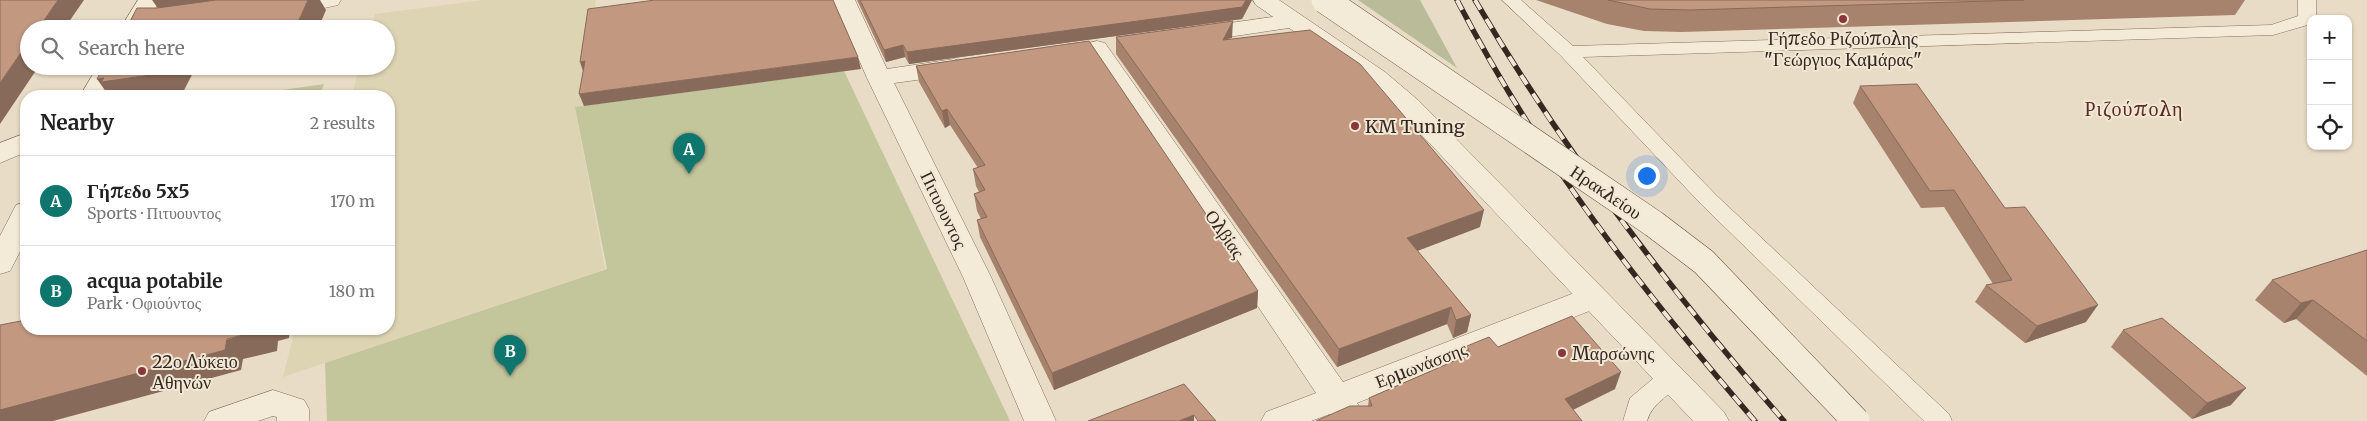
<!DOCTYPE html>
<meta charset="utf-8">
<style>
:root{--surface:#fff;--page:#f2f2f2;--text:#222;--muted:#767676;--line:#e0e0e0;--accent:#0f766e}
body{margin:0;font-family:Merriweather,serif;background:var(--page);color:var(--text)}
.controls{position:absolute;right:15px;top:15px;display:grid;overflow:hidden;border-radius:10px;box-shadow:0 1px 4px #0004}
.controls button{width:45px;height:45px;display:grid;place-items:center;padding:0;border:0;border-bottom:1px solid var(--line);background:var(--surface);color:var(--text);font:25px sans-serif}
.you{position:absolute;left:1646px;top:175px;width:18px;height:18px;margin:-12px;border:4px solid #fff;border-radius:50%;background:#1a73e8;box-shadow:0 0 0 8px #1a73e833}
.badge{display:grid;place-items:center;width:32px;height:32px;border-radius:50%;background:var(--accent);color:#fff;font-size:16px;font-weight:700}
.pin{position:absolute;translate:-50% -41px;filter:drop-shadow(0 1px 2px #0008)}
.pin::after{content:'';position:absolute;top:26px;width:18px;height:15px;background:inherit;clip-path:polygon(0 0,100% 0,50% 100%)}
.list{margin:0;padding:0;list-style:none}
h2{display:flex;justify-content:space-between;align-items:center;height:65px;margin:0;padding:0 20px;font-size:21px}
h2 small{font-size:16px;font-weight:400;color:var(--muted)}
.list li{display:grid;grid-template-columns:32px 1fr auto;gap:15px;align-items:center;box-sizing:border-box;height:90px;padding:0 20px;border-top:1px solid var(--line)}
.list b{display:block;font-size:19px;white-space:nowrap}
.list p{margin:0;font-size:16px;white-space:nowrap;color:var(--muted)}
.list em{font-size:16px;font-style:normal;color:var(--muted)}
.icon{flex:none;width:28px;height:28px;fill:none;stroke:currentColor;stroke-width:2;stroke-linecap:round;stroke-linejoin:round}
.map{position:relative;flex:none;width:2367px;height:421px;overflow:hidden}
.search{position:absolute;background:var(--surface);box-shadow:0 1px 4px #0004;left:20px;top:20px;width:375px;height:55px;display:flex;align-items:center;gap:12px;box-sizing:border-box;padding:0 18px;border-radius:28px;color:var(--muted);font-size:19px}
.panel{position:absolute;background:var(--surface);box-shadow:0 1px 4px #0004;left:20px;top:90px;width:375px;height:245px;border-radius:20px}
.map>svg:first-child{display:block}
</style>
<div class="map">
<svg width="2367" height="421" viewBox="0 0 2367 421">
<rect width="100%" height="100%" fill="#e9dcc6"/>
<path fill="#ddd4b4" d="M483 0H596L584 73H589L584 106 575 107 605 269 283 377 295 329H389V96H352L359 66H386V29H372L375 14Z"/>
<path fill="#c3c59b" d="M844 71 1010 421H327L325 363 607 269 575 107Z
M324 84 320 96H239Z"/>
<path fill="#b9bb99" d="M1358 0H1420L1457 68Z"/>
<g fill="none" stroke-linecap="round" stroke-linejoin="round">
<defs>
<path id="service" d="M1502 0H1521L1573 46 2271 25 2298 16V0H2316V19H2311V24L2273 35 1583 57 1716 195 1949 414 1952 421H1924L1702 205 1561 56Z
M1671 369 1680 371 1683 378C1673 396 1653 400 1647 421H1623L1630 398 1662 371Z"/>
<path id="minor" d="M138 0H160L144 29H120Z
M281 0H341L338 5C320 9 295 15 277 11L273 6 277 1Z
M833 0H855L887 69 954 59 963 62 966 67 963 72 954 75 894 83 991 277 1056 421H1024L963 277 867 78Z
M1294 14 1302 16 1306 21 1302 26 1195 42 1187 40 1183 35 1187 30 1195 28Z
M1097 41 1105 43 1343 382 1582 290 1592 287 1602 290 1607 298 1602 306 1357 403 1368 421H1335L1330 414 1311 421H1261L1266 412 1316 393 1085 48 1089 43Z
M98 66H122L104 96H80Z
M26 133V152L0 163V143Z
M26 202V240L10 271 0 274V236L16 205Z
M273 390 304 400 309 409V421H277V417L273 416 258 421H204L209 412Z"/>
<path id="tertiary" d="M1253 0H1279L1385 72 1418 100 1724 412 1729 421H1693L1400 112 1367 82 1256 5Z"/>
</defs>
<use href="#service" stroke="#826f5e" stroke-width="1"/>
<use href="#minor" stroke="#826f5e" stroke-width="1"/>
<use href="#tertiary" stroke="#826f5e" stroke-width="1"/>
<use href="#service" fill="#f4ead8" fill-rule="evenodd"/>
<use href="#minor" fill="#f4ead8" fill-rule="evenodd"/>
<use href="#tertiary" fill="#f4ead8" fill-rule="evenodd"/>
<defs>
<path id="rail" d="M1457 0C1539 158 1639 287 1755 421
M1475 0C1564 152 1669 289 1784 421"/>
</defs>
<use href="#rail" stroke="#342820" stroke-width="5.5"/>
<use href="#rail" stroke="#f1e7d4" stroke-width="4" stroke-dasharray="11" stroke-linecap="butt"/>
<defs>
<path id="secondary-bridge" d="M1325 0 1654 224 1704 262 1856 421"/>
</defs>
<use href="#secondary-bridge" stroke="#645041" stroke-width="28" stroke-linecap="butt"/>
<use href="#secondary-bridge" stroke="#f4ead8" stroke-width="27"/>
</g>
<path fill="#a7836e" d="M857 0H1252L1242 19 909 64 905 57 886 62Z
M1536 0H2245L2235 15 1682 32 1644 31 1607 24Z
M1116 37 1232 39 1480 227 1417 251 1471 315 1467 332 1453 338 1447 324 1337 367 1116 54Z
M916 66 1258 291 1257 308 1054 390 980 237 977 220 981 219 977 211 974 194 979 192 976 186 973 169 978 168 950 125 945 128 919 82Z
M1860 86 2086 322 2025 343 1975 302 1986 285 1993 284 1944 207 1921 208 1853 103Z
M2367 250V376L2296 319 2284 323 2255 300 2272 280Z
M2123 330 2231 405 2192 419 2111 347Z
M1467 346 1498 347 1615 389 1573 410 1368 406 1369 398 1465 356Z"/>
<path fill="#886a5a" d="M58 0H84L64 29H38Z
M152 0H265L162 14Z
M308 0H320L326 10 318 29H295Z
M1246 0H1252L1242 19 909 64 907 52Z
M1233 21 1232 38 1223 40Z
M29 41V66H39L0 124V83Z
M903 45 905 57 886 62 884 50Z
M858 57 861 69 584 106 579 94Z
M585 61 584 74 580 62Z
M169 66H230L194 71 181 96H109L97 79Z
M947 109 950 125 945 128 942 111Z
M1484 210 1480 227 1404 256 1407 238Z
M1258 291 1257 308 1054 390 1052 373Z
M2313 300 2296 319 2284 323 2301 303Z
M2098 305 2086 322 2025 343 2037 326Z
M1451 307 1447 324 1337 367 1339 349Z
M1471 315 1467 332 1453 338 1456 320Z
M262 329H290L289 338 278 341 277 351 243 359 241 370 53 421H0V410Z
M1621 372 1615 389 1560 416 1565 399Z
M2246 388 2231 405 2192 419 2207 403Z
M1194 415V421H1179Z"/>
<path fill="#c29880" stroke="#886a5a" d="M0 0H58L38 29H29V41L0 83Z
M216 0H308L295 29H126L137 8H157Z
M655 0H833L858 57 579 94 585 61 580 62 588 9Z
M860 0H1246L1242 7 907 52 903 45 884 50Z
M1608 0H2024L1689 10 1650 9Z
M1233 21 1223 40 1310 30 1360 64 1484 210 1407 238 1471 315 1456 320 1451 307 1339 349 1116 37Z
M1089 41 1258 291 1052 373 977 220 987 217 974 194 985 190 973 169 985 165 947 109 942 111 916 66Z
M104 66H169L165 73 101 82 104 78 97 79Z
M1917 84 2005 208 2025 207 2098 305 2037 326 1986 285 2012 280 1954 190 1930 191 1860 86Z
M2367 250V341L2313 300 2301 303 2272 280Z
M1572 316 1621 372 1565 399 1582 421H1316L1350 406H1372L1369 398 1470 354 1467 346 1489 337 1498 347Z
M2162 318 2246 388 2207 403 2123 330Z
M26 320V329H262V330L227 339 225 350 0 410V325Z
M1184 384 1216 421H1198L1194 415 1179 421H1088Z"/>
<g fill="#89353a" stroke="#f1e7d4" stroke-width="2">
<circle cx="1843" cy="19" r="5"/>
<circle cx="1355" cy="126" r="5"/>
<circle cx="1562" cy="353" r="5"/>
<circle cx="142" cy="371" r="5"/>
</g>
<g text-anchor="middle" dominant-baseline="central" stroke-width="4" stroke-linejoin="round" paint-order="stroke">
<g font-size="18" fill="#342820" stroke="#f1e7d4" text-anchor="start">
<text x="1843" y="38" text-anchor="middle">Γήπεδο Ριζούπολης<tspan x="1843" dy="21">"Γεώργιος Καμάρας"</tspan></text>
<text x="1365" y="126">KM Tuning</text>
<text x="1572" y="353">Μαρσώνης</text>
<text x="152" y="361">22ο Λύκειο<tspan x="152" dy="21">Αθηνών</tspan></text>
</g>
<g font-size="18" fill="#342820" stroke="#f1e7d4">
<text transform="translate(1606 192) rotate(34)">Ηρακλείου</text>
<text transform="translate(944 210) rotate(64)">Πιτυουντος</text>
<text transform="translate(1225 234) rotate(55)">Ολβίας</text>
<text transform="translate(1421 365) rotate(-21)">Ερμωνάσσης</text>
</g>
<g font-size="20" letter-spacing="1" fill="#5b2d24" stroke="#f1e7d4">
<text x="2134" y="108">Ριζούπολη</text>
</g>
</g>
</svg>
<div class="controls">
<button>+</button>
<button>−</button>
<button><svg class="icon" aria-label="locate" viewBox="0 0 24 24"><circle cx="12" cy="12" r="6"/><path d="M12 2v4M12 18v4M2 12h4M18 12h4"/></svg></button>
</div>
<div class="you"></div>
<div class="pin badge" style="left:689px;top:174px">A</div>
<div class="pin badge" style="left:510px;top:376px">B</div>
<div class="search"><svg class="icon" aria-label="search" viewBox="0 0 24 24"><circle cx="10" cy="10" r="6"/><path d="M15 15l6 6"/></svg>Search here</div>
<section class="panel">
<h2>Nearby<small>2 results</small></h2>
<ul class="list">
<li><span class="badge">A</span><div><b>Γήπεδο 5x5</b><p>Sports · Πιτυουντος</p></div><em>170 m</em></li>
<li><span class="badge">B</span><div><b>acqua potabile</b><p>Park · Οφιούντος</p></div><em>180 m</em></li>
</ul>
</section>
</div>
